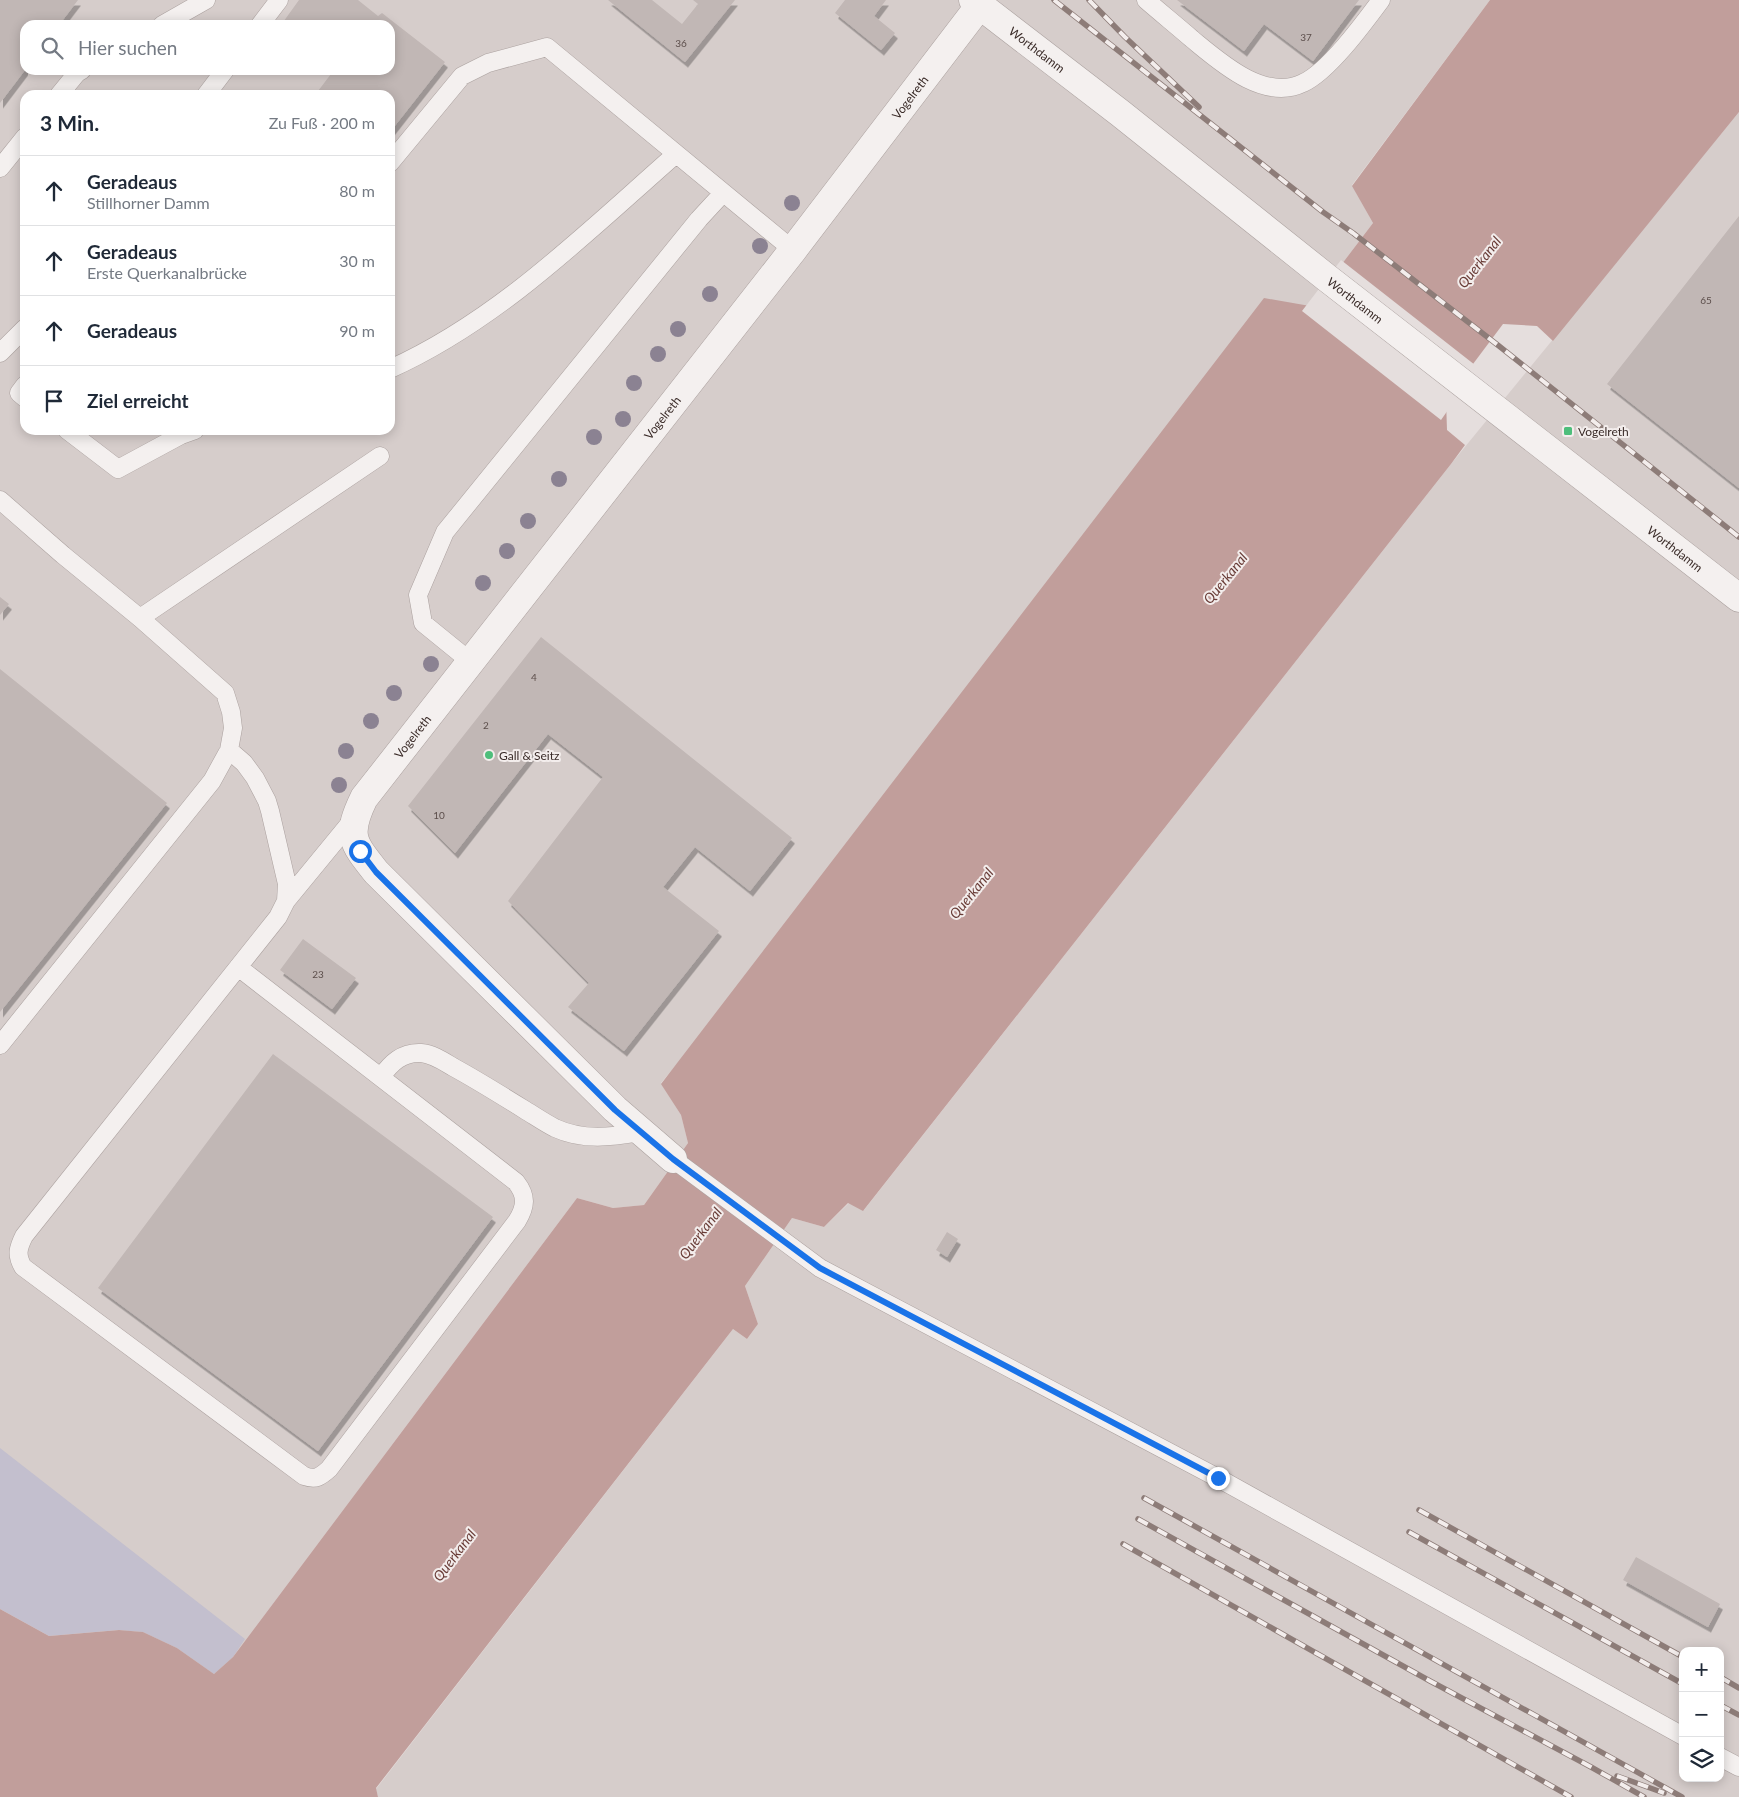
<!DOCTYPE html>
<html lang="de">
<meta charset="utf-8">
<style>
:root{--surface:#fff;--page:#f2f2f3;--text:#1f2937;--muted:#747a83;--line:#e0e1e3}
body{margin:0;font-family:Lato,sans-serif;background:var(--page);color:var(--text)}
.controls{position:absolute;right:15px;bottom:15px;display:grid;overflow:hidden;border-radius:10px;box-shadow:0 2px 12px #0003}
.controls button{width:45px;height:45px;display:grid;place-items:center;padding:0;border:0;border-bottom:1px solid var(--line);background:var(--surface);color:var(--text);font:25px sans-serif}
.stop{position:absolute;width:15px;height:15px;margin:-11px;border:4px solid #1a73e8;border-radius:50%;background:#fff}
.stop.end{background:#1a73e8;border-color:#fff;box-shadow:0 1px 5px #0008}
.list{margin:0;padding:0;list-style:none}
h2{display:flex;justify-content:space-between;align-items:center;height:65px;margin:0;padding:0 20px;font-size:21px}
h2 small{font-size:16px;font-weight:400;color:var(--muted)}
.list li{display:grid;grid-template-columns:32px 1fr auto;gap:15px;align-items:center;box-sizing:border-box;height:70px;padding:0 20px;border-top:1px solid var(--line)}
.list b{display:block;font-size:19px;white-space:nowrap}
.list p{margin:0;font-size:16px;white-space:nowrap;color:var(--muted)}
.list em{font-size:16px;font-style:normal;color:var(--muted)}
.icon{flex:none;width:28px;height:28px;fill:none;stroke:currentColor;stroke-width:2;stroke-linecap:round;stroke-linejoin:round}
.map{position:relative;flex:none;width:1739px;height:1797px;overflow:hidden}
.search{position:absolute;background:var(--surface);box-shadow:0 2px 12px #0003;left:20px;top:20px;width:375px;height:55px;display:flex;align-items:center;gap:12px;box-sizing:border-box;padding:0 18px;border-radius:15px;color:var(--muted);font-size:19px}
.panel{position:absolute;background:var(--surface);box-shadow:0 2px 12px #0003;left:20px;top:90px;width:375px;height:345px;border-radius:15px}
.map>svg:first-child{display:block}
</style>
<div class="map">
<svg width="1739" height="1797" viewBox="0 0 1739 1797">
<defs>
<filter id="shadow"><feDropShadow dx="3" dy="5.5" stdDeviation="0" flood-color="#0004"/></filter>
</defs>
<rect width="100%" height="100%" fill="#e5dedd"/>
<path fill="#d6cdcb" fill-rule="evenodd" d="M0 0H1490L1352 185 1373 223 1310 306 661 1083 681 1115 688 1143 644 1205 613 1208 577 1198 233 1657 214 1674 177 1648 143 1632 119 1630 0 1609ZM25 25H390V70H25ZM25 95H390V430H25Z
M1739 112V1797H378L376 1789 733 1329 747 1339 758 1324 745 1286 792 1218 824 1227 849 1203 864 1210 1451 464ZM1683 1651H1720V1778H1683Z"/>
<path fill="#c3bfce" d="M0 1448 245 1639 233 1657 214 1674 177 1648 143 1632 119 1630 49 1636 0 1609Z"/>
<path fill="#c19e9b" d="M1490 0H1739V112L1553 341 1537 326 1503 324 1446 400 1447 430 1465 445 1451 464 863 1211 848 1203 824 1227 792 1218 745 1286 758 1324 747 1339 733 1329 376 1788 378 1797H0V1609L49 1636 119 1630 143 1632 177 1648 214 1674 233 1657 577 1198 613 1208 644 1205 688 1143 681 1115 661 1084 1264 298 1310 306 1373 223 1352 186Z"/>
<path fill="#e5dedd" d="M1341 260 1475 365 1448 401V410L1441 420 1302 311Z"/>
<path fill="#c1b7b5" filter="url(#shadow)" d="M0 0H78L59 25H25V70L0 103Z
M299 0H358L378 16 382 13 445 62 390 132V95H315L334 70H390V25H281Z
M608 0H652L682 24 698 4 693 0H735L685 62Z
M845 0H886L874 16 895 33 881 50 835 13Z
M1177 0H1359L1313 61 1264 24 1244 51Z
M1739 216V488L1607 384Z
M0 597 9 604 0 615Z
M541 637 792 838 750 891 695 847 663 887 719 931 624 1051 568 1007 589 983 508 901 603 777 548 734 455 853 408 806Z
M0 669 167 803 0 1012Z
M303 939 356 978 332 1009 280 970Z
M273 1054 493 1217 318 1451 98 1288Z
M947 1232 958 1239 947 1257 936 1250Z
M1636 1557 1720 1604 1708 1627 1623 1580Z"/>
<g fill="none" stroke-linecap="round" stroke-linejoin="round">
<defs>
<path id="lane" d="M1146 0C1161 13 1177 26 1192 39 1220 62 1264 102 1303 83 1328 72 1364 23 1381 0
M162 25 206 0
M260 25 279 0
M59 95 77 73 82 70
M206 95 225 70
M390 163 462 76 488 63 547 47 793 250
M0 168 25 137
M0 353 25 328
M390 369C499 320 587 232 676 154
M25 385 19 393 25 398
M67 430 118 469 181 435 195 430
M0 500 63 555 140 618 380 456
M471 662 423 623 418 595 445 532 699 219 723 193
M229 750 244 763 255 778 267 801 270 811 287 884 286 901 278 917 24 1236C18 1248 16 1255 23 1267L304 1476C316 1480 320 1477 329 1469L517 1221C526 1206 527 1196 516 1182L238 967
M286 901 355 817
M0 1045 212 781 229 750 233 728 231 712 225 693 140 618
M381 1077C391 1063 402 1052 421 1053 433 1054 443 1061 453 1067 477 1080 501 1095 525 1110 535 1116 545 1123 555 1128 583 1141 612 1137 641 1132
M673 1159 820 1268 1218 1478 1683 1736
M1720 1757 1739 1767"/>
<g id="street">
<path id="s1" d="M973 0 1120 113 1327 278 1739 598"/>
<path id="s2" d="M673 1159 615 1109 376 872C352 842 346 835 364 798L793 250 980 5"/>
</g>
</defs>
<use href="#lane" stroke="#aba19f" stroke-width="19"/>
<use href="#street" stroke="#aba19f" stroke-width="29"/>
<use href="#lane" stroke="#f4f0ef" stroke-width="18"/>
<use href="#street" stroke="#f4f0ef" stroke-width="28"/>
<defs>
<path id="rail" d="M1054 0 1323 212 1353 233 1499 346 1739 537
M1089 0 1125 37 1199 107
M1144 1498 1682 1797
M1419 1510 1683 1657
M1138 1519 1430 1681 1591 1767 1644 1797
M1409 1532 1683 1684
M1123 1544 1571 1797
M1720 1677 1739 1688
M1720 1705 1739 1715
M1617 1776 1664 1793"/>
</defs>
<use href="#rail" stroke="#8d7c78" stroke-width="5.5"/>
<use href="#rail" stroke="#f3edec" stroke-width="4" stroke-dasharray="11" stroke-linecap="butt"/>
</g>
<g fill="#8b8292">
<circle cx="792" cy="203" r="8"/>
<circle cx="760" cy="246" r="8"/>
<circle cx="710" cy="294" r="8"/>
<circle cx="678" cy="329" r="8"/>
<circle cx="658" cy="354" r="8"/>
<circle cx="634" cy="383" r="8"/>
<circle cx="623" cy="419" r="8"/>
<circle cx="594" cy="437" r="8"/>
<circle cx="559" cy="479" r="8"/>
<circle cx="528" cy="521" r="8"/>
<circle cx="507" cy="551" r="8"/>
<circle cx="483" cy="583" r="8"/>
<circle cx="431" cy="664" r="8"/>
<circle cx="394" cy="693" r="8"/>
<circle cx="371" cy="721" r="8"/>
<circle cx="346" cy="751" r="8"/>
<circle cx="339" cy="785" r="8"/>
</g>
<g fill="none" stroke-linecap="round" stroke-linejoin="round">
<path stroke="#1a73e8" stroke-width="6" d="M360 851 376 872 615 1110 673 1159 820 1268 1218 1478"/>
</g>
<g fill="#4ebe7b" stroke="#f3edec" stroke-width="2">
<rect x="1563" y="426" width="10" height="10" rx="2.5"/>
<circle cx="489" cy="755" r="5"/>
</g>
<g text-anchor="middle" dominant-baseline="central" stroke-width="4" stroke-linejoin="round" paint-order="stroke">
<g font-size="10" fill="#5c4e4b">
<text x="1306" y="37">37</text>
<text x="681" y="43">36</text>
<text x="1706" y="300">65</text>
<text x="534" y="677">4</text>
<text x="486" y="725">2</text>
<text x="439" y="815">10</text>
<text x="318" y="974">23</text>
</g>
<g font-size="12" fill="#3a2b28" stroke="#f3edec">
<text stroke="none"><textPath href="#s1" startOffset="81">Worthdamm</textPath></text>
<text stroke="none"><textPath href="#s2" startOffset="1384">Vogelreth</textPath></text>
<text stroke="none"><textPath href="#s1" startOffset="486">Worthdamm</textPath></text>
<text stroke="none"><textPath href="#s2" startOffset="979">Vogelreth</textPath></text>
<text stroke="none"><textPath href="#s1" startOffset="891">Worthdamm</textPath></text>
<text stroke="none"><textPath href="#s2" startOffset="574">Vogelreth</textPath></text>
</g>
<g font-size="12" fill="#3a2b28" stroke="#f3edec" text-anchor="start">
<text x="1578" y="431">Vogelreth</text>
<text x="499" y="755">Gall &amp; Seitz</text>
</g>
<g font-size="14" font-style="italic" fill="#693c37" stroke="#f3edec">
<text transform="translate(1479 262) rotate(-52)">Querkanal</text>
<text transform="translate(1225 578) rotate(-51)">Querkanal</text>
<text transform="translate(971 893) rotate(-51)">Querkanal</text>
<text transform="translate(700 1233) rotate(-53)">Querkanal</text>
<text transform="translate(454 1555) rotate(-53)">Querkanal</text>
</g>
</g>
</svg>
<div class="controls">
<button>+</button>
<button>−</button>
<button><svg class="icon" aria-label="layers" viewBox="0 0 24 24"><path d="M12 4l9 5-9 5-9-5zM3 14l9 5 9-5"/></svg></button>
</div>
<div class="stop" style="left:360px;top:851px"></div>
<div class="stop end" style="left:1218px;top:1478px"></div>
<div class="search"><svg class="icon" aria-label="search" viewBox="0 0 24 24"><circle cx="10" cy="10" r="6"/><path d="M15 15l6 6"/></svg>Hier suchen</div>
<section class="panel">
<h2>3 Min.<small>Zu Fuß · 200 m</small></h2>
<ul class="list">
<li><svg class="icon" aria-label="ahead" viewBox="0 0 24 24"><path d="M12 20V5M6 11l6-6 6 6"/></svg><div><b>Geradeaus</b><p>Stillhorner Damm</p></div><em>80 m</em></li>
<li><svg class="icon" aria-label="ahead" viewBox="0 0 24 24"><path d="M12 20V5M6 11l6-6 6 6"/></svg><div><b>Geradeaus</b><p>Erste Querkanalbrücke</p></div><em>30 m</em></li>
<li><svg class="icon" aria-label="ahead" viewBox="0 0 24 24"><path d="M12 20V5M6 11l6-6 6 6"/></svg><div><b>Geradeaus</b></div><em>90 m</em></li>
<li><svg class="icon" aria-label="arrive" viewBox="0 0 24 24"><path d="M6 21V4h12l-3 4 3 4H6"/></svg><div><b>Ziel erreicht</b></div></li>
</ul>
</section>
</div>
